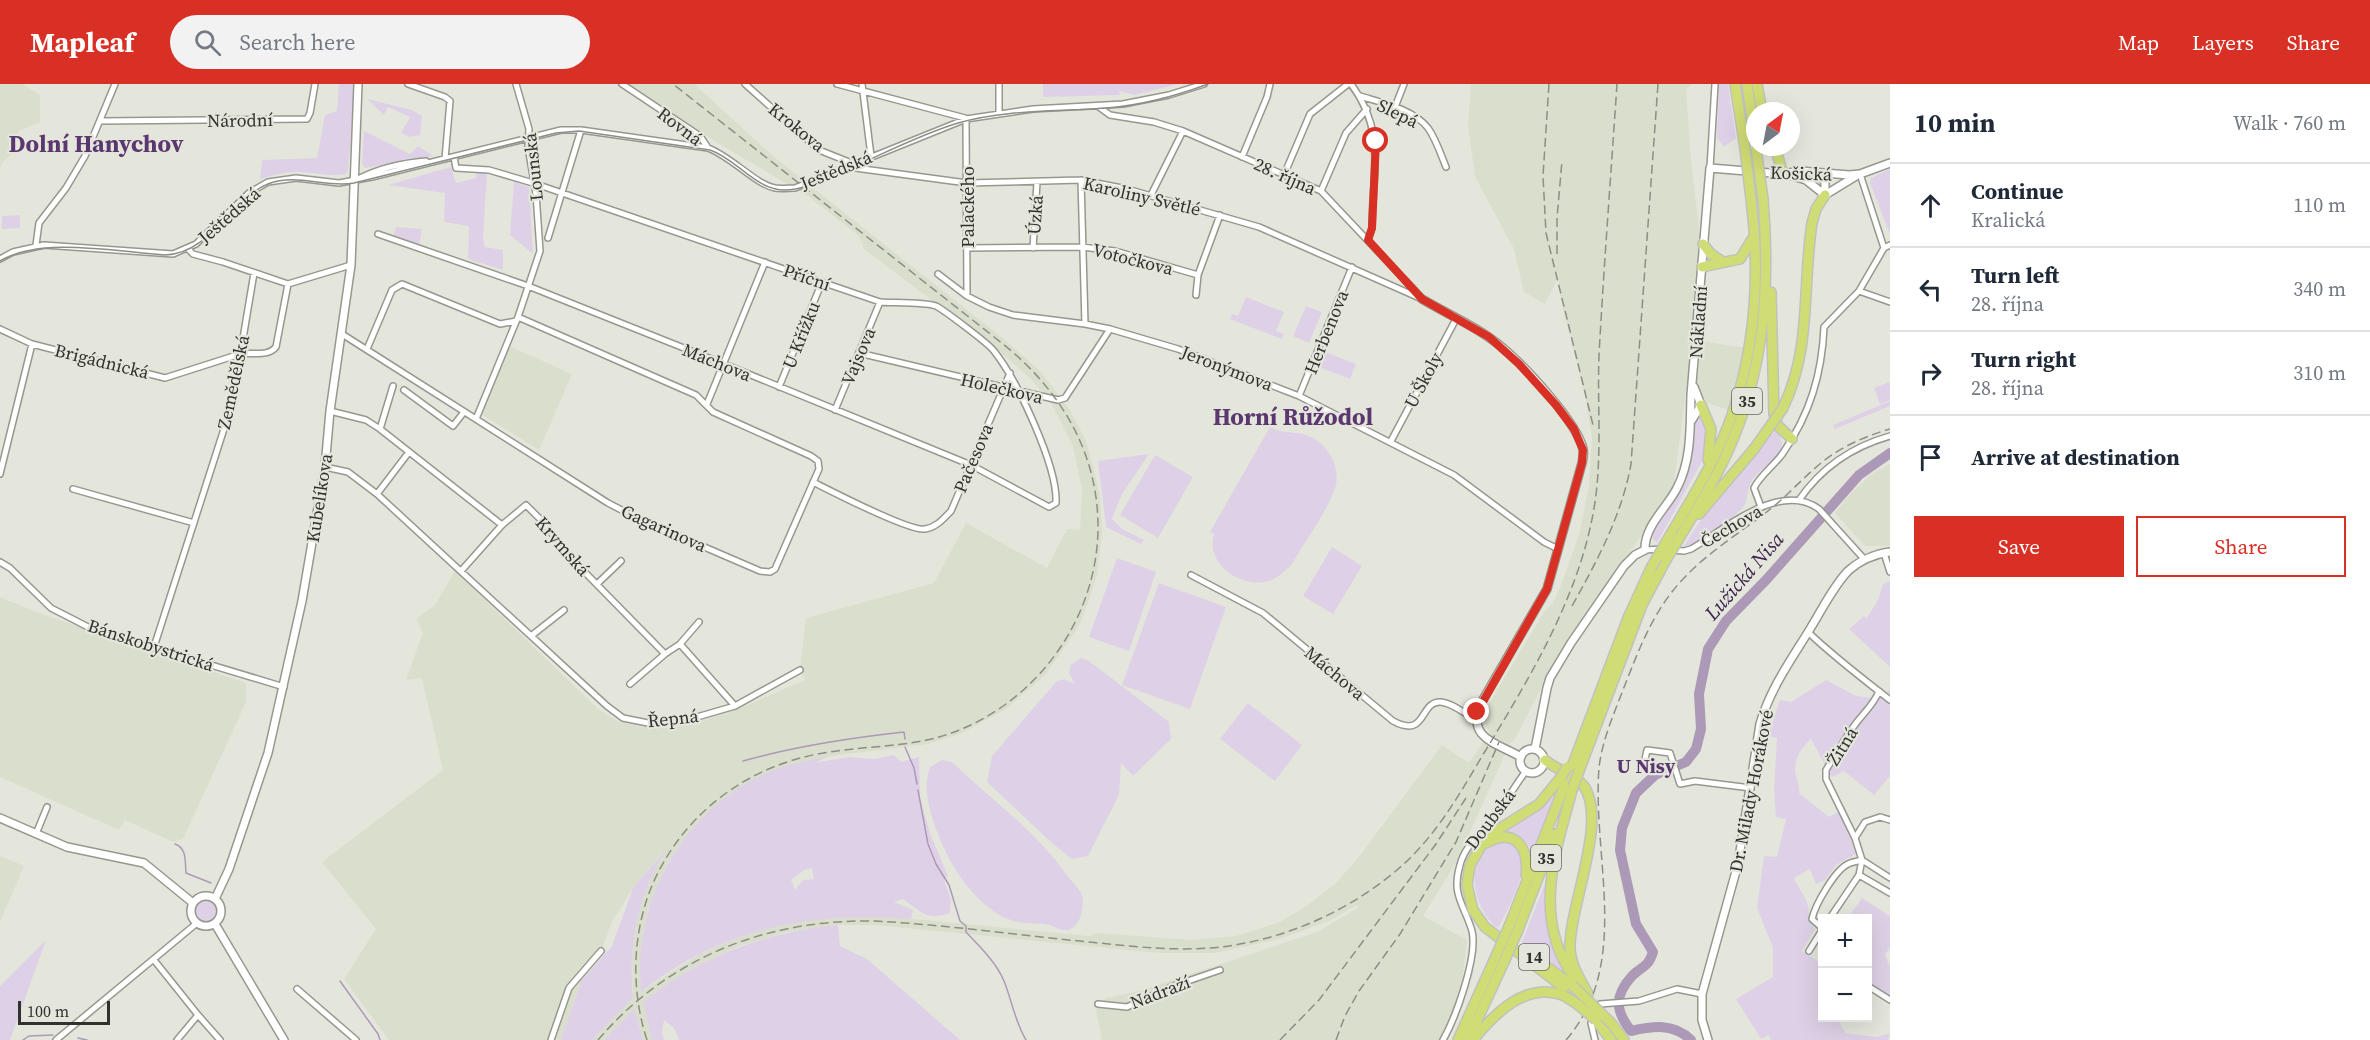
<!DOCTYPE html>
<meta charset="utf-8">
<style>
:root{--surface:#fff;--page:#f2f2f3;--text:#1f2937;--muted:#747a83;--line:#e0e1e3;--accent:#d93025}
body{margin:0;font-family:"Source Serif 4",serif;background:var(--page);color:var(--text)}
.controls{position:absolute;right:18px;bottom:18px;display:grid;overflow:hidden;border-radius:0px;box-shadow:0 6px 24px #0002}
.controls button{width:54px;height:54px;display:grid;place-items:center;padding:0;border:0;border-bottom:2px solid var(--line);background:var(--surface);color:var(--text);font:30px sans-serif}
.compass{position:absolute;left:1746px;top:18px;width:54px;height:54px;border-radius:50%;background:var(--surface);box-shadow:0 6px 24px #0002;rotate:32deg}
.scale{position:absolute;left:18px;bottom:15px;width:92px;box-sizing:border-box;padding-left:6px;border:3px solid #31322e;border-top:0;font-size:16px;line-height:21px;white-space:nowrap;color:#31322e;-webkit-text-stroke:4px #e4e6dc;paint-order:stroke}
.stop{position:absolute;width:18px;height:18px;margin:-14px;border:4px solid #d93025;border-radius:50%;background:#fff}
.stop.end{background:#d93025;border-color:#fff;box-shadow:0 2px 6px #0008}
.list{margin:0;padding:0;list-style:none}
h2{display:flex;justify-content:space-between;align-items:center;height:78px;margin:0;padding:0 24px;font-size:26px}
h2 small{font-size:20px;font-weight:400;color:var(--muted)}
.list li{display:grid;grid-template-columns:39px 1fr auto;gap:18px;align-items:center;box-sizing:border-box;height:84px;padding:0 24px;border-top:2px solid var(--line)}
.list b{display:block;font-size:22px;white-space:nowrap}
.list p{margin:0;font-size:20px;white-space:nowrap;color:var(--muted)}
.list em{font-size:20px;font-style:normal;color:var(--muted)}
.actions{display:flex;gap:12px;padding:18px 24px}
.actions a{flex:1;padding:14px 0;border:2px solid var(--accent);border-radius:0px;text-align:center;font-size:21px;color:var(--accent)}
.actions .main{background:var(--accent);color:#fff}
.icon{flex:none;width:33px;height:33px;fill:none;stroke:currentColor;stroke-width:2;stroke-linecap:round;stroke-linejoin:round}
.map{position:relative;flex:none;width:1890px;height:956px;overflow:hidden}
header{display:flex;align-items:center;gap:36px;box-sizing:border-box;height:84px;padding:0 30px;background:var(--accent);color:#fff}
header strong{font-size:28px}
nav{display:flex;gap:33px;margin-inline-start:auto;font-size:21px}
.search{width:420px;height:54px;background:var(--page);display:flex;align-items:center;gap:15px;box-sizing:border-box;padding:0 21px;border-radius:33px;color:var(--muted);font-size:22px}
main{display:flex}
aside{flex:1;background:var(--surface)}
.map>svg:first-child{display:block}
</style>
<header>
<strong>Mapleaf</strong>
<div class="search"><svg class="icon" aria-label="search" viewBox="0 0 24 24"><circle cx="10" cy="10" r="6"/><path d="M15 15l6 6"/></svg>Search here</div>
<nav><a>Map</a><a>Layers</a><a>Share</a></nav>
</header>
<main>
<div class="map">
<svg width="1890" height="956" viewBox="0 0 1890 956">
<rect width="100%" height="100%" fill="#e4e6dc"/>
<path fill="#dadecc" d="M0 0H22L40 11V38L19 47 12 70 2 79 0 85Z
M629 0H694L773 72 1006 257 1041 288 1070 326 1086 357 1100 411 1102 449 1097 491 1086 525 1078 544 1046 590 1006 625 960 650 928 660 830 672 784 683 755 695 717 720 698 738 668 778 649 823 643 850 640 898 642 907 698 871 736 854 758 846 811 835 854 832 893 833 1089 852 1096 849 1192 856 1236 852 1280 838 1308 821 1335 800 1359 773 1442 661 1469 679 1490 649 1485 640 1489 620 1544 528 1553 519 1562 499 1580 447 1589 401 1592 354 1585 311 1561 217 1558 193 1545 220 1524 208 1514 165 1475 93 1468 41 1471 0H1691L1686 6 1691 75 1699 145 1698 171 1691 268 1674 399 1663 421 1592 522 1548 591 1515 655 1510 659 1457 777 1423 832 1467 856 1463 890 1454 925 1439 956H1102L1096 926 1106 914 1139 907 1317 848 1358 824 1357 821 1329 837 1279 855 1215 869H1159L875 841H838L786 848 739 862 702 879 664 902 643 918 652 956H643L634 926 604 956H592L633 914 632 872 637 834 644 810 663 768 633 804 612 838 601 867 581 888 582 896 561 956H389L344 895 376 845 322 778 443 686 422 594 406 596 423 549 416 535 435 521 455 487 598 625 617 637 643 643 662 644 694 639 733 627 805 596 800 586 806 534 934 499 966 439 1047 484 1067 445 1080 446 1082 406 1073 362 1051 319 1032 296 999 267 864 165 859 152 808 112 719 60Z
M1701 257 1745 264 1728 326 1705 318 1697 304Z
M511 263 572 290 539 366 481 330 507 266Z
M1890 380V462H1865L1835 429 1850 410 1873 389Z
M0 513 39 529 246 599V618L183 755 173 758 125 736 119 746 0 693Z
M0 772 24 782 0 838Z"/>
<path fill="#ded1e7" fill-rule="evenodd" d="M339 0H355L348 86 346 90C332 93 317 89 303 88 288 87 275 91 260 95L262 76 317 74 325 31 337 27Z
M1043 0H1178L1134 11 1119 7 1120 11 1043 13Z
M1719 0H1728L1736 54 1724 63 1717 54Z
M367 15 412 26 422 32 420 51 410 53 401 49 410 33 388 23 384 31Z
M364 47 410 70 418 62 433 72 365 84 362 79Z
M451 83 456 99 476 94 477 86 487 88 483 154 485 163 503 166V186L468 175 469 142 444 138 445 109 388 101Z
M1890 85V150L1870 99 1871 94Z
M514 98 529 103 533 170 510 151Z
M20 131V144L2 145V132Z
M396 143 422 145 419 161 394 151Z
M1246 213 1284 228 1276 247 1284 250 1282 255 1230 235 1232 230 1238 232Z
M1306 222 1322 228 1309 259 1293 252Z
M1325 268 1356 280 1350 295 1319 283Z
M1890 298V316L1880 320 1874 304Z
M1890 317V322L1835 345 1833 341Z
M1701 329 1707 343 1706 370 1657 459 1653 455C1651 442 1677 417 1683 403 1693 383 1693 357 1695 334Z
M1270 343C1285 351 1301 346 1315 355 1331 365 1342 388 1334 407 1326 429 1304 459 1292 480 1285 487 1278 494 1269 497 1241 505 1205 480 1214 450L1210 448Z
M1777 345C1793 376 1765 376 1752 396 1747 404 1749 413 1744 422 1736 433 1696 461 1683 463L1698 440Z
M1149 370 1122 410 1112 435 1122 445 1144 456 1141 460 1106 443 1098 377Z
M1155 371 1193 393 1158 454 1120 431Z
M1332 463 1362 482 1333 530 1303 512Z
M1117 474 1156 488 1129 567 1089 553Z
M1890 497V583L1849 545 1864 532 1867 534 1878 516 1883 500Z
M1159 499 1226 523 1190 625 1122 601Z
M1081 574 1089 577 1169 638 1171 655 1133 692 1121 679 1119 711 1088 772 1072 775 1052 759 987 698 992 672 1056 598 1064 595 1075 600 1069 589 1071 581Z
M1826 596 1856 612 1879 615 1890 605V692L1874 711 1844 687 1832 693 1811 655C1803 662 1795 673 1795 685 1795 693 1800 698 1799 709L1829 733 1841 726 1856 770 1836 781 1825 796 1816 800 1810 785 1794 794C1798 803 1806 813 1808 822 1810 832 1807 837 1815 845L1802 867 1822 880V934H1837L1845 949 1877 953 1890 949 1888 956H1771L1769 951 1761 955 1736 915 1773 893V864L1757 824 1764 772 1777 773 1786 735 1776 733 1774 706 1777 654 1768 652 1780 616 1791 618Z
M1248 619 1302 661 1275 697 1220 655Z
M894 671 901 678 919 673 920 715 931 752 948 792 944 796 951 816 950 829C927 837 921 828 903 815L894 818 913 826 911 835C813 826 719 845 641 908 633 821 678 734 756 694 780 682 805 677 830 672L814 679 849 673 874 675ZM812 784 814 795 803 796 795 806 791 796 804 786Z
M942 676 952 678C990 715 1035 746 1066 790 1071 797 1080 804 1082 812 1085 822 1080 845 1067 846 1059 847 1052 841 1045 840 1022 839 1013 840 993 827 967 808 949 779 938 750 930 729 922 705 930 683Z
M1554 712 1533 767 1522 754 1505 746 1534 729Z
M1510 758C1513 760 1519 764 1521 767 1530 786 1507 828 1498 844 1468 822 1462 758 1510 758Z
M668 763C638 809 628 860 633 914L592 956H561L582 896 612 862 633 804Z
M1546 797C1544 820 1545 845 1554 867 1558 876 1564 884 1567 892L1522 858Z
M1862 814 1890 832V863L1885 871 1890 883V916L1868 902V834H1848Z
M196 827a10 10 0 1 1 20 0a10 10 0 1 1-20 0Z
M838 841 840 862 867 875 960 956H679L674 944 664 936 662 949 664 956H652L643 918C700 872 765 848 838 841Z
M46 856 10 956H0V902Z
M634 925 643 956H604Z"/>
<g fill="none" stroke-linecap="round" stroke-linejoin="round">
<path stroke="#ac99b8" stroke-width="1.5" d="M905 663 914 684 917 700
M743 677C796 662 849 654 904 648L905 655
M918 706 928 760 936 780 949 801 960 837 966 842V848C980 863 996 878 1004 897 1012 917 1015 938 1026 956
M175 760C187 764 185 778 186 789L211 799
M340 897 378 950 380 956
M78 954 87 956
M23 956 29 952 53 951"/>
<path stroke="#ac99b8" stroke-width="10" d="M1691 956C1674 939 1653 942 1631 947 1615 926 1614 912 1632 892 1642 882 1648 884 1653 868L1636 840 1620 766 1622 744 1636 709 1655 691 1686 678 1696 665 1701 645 1699 610 1708 565 1726 537 1767 495 1859 391 1890 369"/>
<defs>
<path id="minor" d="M408 0 445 13 450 17 445 75
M622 0 700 52 708 64
M745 0 819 66 854 80
M837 0 965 34
M862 0 871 72
M999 0V30
M1351 0C1387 48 1372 89 1372 144L1368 156
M1360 12C1383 19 1413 25 1428 44 1436 55 1441 71 1446 83
M1099 23 1110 31 1154 38 1183 47 1321 107 1421 213
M1395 23 1404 0
M966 35 967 212
M101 37 307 35 310 29 315 0
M1242 73 1267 13 1270 0
M848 83 967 99 1081 96 1127 105 1259 143 1422 215
M1710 84 1715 0
M1860 90 1884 164
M1284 91 1310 30 1348 0
M360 94C380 84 403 79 426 77
M1081 96 1085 240
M1321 107 1346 49 1367 25
M1151 111 1183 47
M378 150 528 202 724 280 971 381 1049 423 1056 419C1058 383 1017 296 994 267 989 260 944 226 936 222 925 218 893 219 880 218L533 99 489 86 456 84 454 73
M548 154 581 46
M36 161 39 139 66 104 85 72 115 0
M967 164 1082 163 1115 167 1198 191 1220 131
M1033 164 1037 98
M188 165 193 170 223 178 288 200 351 181
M0 175 13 168 44 161 173 170 196 160 249 109 268 98 296 94 339 99 372 93 561 46H581L708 64C732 73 755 100 775 104 781 105 788 104 795 104L966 35 1033 25 1123 20 1169 11 1204 0
M938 190 967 212 989 223 1013 231 1085 240 1110 245 1178 265 1299 312 1454 391 1544 458 1558 465
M1859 207 1890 218
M1196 211 1198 191
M0 245 32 260 165 294 240 270C253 268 268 273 276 263L288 200
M342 250 608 419 637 434 760 487 770 488 775 485 819 385 818 377 811 372 713 328 696 311 518 233
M367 265 392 206 402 200 500 240 516 237
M859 269 1058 316 1065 314 1110 245
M779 303 822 198
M404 306 453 342 464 328
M1299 312 1352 183
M707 320 765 178
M835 326 880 218
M330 327 366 336 380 345 502 441 526 421 545 440 566 469 665 570 680 560 735 622
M476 335 518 233 540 167 536 110 528 63 529 45 516 0
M380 345 393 302
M1391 357 1456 235
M325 383 348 388 377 410 607 622 623 634 648 639 690 635 735 622 800 586
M0 390 32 260
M813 398C831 407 910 448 925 445 937 443 943 435 951 427L1010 289
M73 405 194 439
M377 410 409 368
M1799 416C1821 384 1851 363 1890 352
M1761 423 1754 404C1760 391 1775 381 1783 369 1810 330 1822 290 1824 243L1859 207 1884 164 1890 161
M1645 466 1662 465
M1671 466 1684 467 1691 465C1724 446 1780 396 1819 425L1865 476
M1884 469 1890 488
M0 478 10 484 51 524 92 545 284 603
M461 487 502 441
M1191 491 1263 529 1393 637C1427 655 1419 618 1440 618 1451 618 1465 630 1475 635
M597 500 621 477
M1808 548C1834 573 1862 594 1890 616
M531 552 564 526
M680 560 699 538
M154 563 232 320 254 189
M630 600 665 570
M1644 680 1647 666 1670 669 1680 700 1695 697 1751 704
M1890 736 1880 733 1865 738 1855 754 1862 776 1890 794
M36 750 47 723
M1855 754 1826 695V686C1835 671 1844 656 1854 642 1862 630 1874 621 1879 607
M1859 791 1890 809
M1822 844 1812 835C1815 821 1835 786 1848 780 1852 778 1858 777 1862 776L1859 791 1830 834
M1809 867 1822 846
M154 876 198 931 220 956
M1868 902 1890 916
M297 905 356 956
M1098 920 1127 923 1176 901 1220 886
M56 956 197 839
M177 956 198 931
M551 956 569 904 601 867
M1443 956C1456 933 1478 872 1472 847 1464 820 1451 811 1460 781 1465 761 1480 752 1492 737 1504 721 1514 703 1526 687
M1595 956 1591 939 1600 920 1639 917 1677 905 1702 910"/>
<path id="tertiary" d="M1818 89 1825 98V111
M1786 90 1806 96 1825 111
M1825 111 1856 92
M1422 215C1449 231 1480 244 1504 265 1525 283 1577 338 1583 365 1584 370 1583 374 1582 379L1547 505 1480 621C1467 655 1497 659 1521 673
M1692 336 1701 321 1694 303
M1520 677a12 12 0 1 1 24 0a12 12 0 1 1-24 0Z
M1535 665 1547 604 1550 594 1571 559 1624 482 1635 471 1645 466C1644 442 1667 424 1677 404 1692 375 1690 342 1691 311L1710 84 1783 90 1800 87 1849 91 1860 90 1890 79
M0 734 67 763 144 779 193 819
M191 827a15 15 0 1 1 30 0a15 15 0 1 1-30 0Z
M215 815 229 785 268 669 302 517 325 383 330 327 351 181 358 0
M215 840 284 956
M1708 956 1702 936V910L1738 780 1760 640C1770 605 1791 576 1810 545 1822 526 1832 504 1848 487 1859 477 1875 470 1890 468"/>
<path id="trunk" d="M1735 0 1745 64
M1747 0 1755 55
M1757 0 1762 27
M1775 63 1783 90
M1703 160 1711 170 1723 178
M1702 183 1740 175 1753 154
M1771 208 1774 330 1778 342 1792 355
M1701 321 1711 345 1708 376
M1783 324C1812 263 1802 204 1812 139L1816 125 1825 111
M1699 430 1754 365
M1672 448C1694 411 1718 372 1732 331 1756 261 1760 187 1751 115
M1683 448C1699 421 1716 395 1728 367 1765 285 1770 204 1763 115
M1545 676C1556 686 1573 689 1583 701 1609 735 1569 823 1570 863 1570 880 1580 895 1588 910
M1571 685 1628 534 1651 484
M1579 687 1642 521 1666 476
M1561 693 1539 720 1496 747 1483 759 1470 781 1467 801 1473 826 1485 843 1567 906
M1573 703C1556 766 1531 834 1574 893
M1486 759C1515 743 1529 763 1526 791
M1510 840 1567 695
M1518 846 1555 750
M1528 869 1572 901
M1596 936 1611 956
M1612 940 1624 956
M1458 956 1496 872
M1468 956 1504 878
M1473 956C1495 929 1525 898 1563 911"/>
</defs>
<use href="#minor" stroke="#96988e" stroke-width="8"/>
<use href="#tertiary" stroke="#96988e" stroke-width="10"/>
<use href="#trunk" stroke="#c1c2c0" stroke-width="12"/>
<use href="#minor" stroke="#fff" stroke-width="5"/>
<use href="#tertiary" stroke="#fff" stroke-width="7"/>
<use href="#trunk" stroke="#d0dc74" stroke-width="9"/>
<path stroke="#8d8e87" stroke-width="1.5" d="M0 177C41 152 117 168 165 171 211 170 228 116 268 100 297 89 325 104 354 99L556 49 579 47 710 66C737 75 755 106 785 106 801 106 818 98 832 92 874 75 915 52 958 39 1007 25 1057 28 1107 24 1142 21 1176 12 1208 0"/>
<path stroke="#8d8e87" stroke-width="1.5" stroke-dasharray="9 4.5" stroke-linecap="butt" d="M1549 0 1543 92 1546 149 1593 341
M1557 170V134L1562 77
M1572 522C1597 477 1622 431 1631 380L1658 0
M598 956C669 873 767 835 875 837 947 841 1018 851 1089 858 1138 863 1187 869 1235 861 1294 851 1351 825 1397 786 1435 754 1459 711 1484 669 1529 595 1577 516 1593 430 1603 377 1597 324 1599 271 1604 180 1611 90 1617 0
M647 956C631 907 632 852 651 804 682 729 750 679 830 668 866 662 903 663 939 653 1032 626 1099 537 1098 440 1097 366 1059 305 1003 260L673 0
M1280 956 1319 916 1436 760 1466 714
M1336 956 1345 932 1359 907 1400 850 1456 758 1499 658
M1566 956C1632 880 1592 775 1599 684 1602 657 1613 632 1623 606 1639 565 1654 524 1686 492 1709 468 1738 450 1764 430 1782 417 1797 400 1814 385 1836 365 1862 353 1890 345"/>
<defs>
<path id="trunk-bridge" d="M1745 64 1751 115
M1756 64 1763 115
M1754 365 1783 324
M1666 476 1683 448
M1651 484 1672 448
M1561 693 1567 683
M1573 703 1579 687
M1496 872 1510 840
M1504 878 1518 846
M1572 901 1612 940
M1563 911 1577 920 1596 936"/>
</defs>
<use href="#trunk-bridge" stroke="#c1c2c0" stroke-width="12" stroke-linecap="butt"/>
<use href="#trunk-bridge" stroke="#d0dc74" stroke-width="9"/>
</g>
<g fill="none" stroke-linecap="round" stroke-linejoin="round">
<path stroke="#d93025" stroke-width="8" d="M1376 57 1372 144 1368 156 1422 215 1489 253 1519 280 1556 321 1574 345 1583 366 1582 379 1547 505 1477 628"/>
</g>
<g text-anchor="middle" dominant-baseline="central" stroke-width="4.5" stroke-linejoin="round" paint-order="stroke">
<g fill="#e4e6dc" stroke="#676862" stroke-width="1.5">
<rect x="1732" y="304" width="30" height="26" rx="4.5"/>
<rect x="1531" y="761" width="30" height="26" rx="4.5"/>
<rect x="1519" y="860" width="30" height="26" rx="4.5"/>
</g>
<g font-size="16" font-weight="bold" fill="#31322e">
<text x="1747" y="317">35</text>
<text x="1546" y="774">35</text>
<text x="1534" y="873">14</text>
</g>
<g font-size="18" fill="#31322e" stroke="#e4e6dc">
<text transform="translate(1398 29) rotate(26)">Slepá</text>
<text transform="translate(240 36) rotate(-1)">Národní</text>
<text transform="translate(680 42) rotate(37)">Rovná</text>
<text transform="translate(797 43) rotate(39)">Krokova</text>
<text transform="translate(533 83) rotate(-96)">Lounská</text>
<text transform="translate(836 86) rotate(-22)">Ještědská</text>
<text transform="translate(1801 89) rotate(2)">Košická</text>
<text transform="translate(1285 92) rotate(24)">28. října</text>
<text transform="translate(1142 112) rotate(13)">Karoliny Světlé</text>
<text transform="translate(967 123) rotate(-90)">Palackého</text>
<text transform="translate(229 131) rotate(-41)">Ještědská</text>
<text transform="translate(1035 131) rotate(-86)">Úzká</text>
<text transform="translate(1133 175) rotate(14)">Votočkova</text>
<text transform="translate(807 193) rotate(19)">Příční</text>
<text transform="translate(1698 238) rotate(-86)">Nákladní</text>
<text transform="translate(1326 248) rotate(-68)">Herbenova</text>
<text transform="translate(801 251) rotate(-68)">U Křížku</text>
<text transform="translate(858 272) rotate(-67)">Vajsova</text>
<text transform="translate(102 277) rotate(14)">Brigádnická</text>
<text transform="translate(717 278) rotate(22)">Máchova</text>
<text transform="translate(1227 284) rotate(21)">Jeronýmova</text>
<text transform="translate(1423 296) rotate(-62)">U Školy</text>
<text transform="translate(233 298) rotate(-78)">Zemědělská</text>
<text transform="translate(1002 304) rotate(13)">Holečkova</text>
<text transform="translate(973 374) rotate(-67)">Pačesova</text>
<text transform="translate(319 414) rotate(-81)">Kubelíkova</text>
<text transform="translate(1731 442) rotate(-30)">Čechova</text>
<text transform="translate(664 444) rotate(24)">Gagarinova</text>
<text transform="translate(563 462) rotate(49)">Krymská</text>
<text transform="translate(151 561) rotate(18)">Bánskobystrická</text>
<text transform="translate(1335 589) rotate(40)">Máchova</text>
<text transform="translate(673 634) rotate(-6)">Řepná</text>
<text transform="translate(1842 662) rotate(-58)">Žitná</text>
<text transform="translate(1751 707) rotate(-79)">Dr. Milady Horákové</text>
<text transform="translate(1490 735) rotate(-53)">Doubská</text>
<text transform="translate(1160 908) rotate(-21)">Nádraží</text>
</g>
<g font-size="20" font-style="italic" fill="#3d234c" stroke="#e4e6dc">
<text transform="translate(1744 492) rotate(-49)">Lužická Nisa</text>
</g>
<g font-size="20" font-weight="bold" fill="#5b376f" stroke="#e4e6dc">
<text x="1646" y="682">U Nisy</text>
</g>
<g font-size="24" font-weight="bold" fill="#5b376f" stroke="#e4e6dc">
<text x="96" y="59">Dolní Hanychov</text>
<text x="1293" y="332">Horní Růžodol</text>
</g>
</g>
</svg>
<div class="controls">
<button>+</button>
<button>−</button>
</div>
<svg class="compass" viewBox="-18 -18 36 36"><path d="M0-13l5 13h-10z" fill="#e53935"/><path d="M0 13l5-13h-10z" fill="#747a83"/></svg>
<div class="scale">100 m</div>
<div class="stop" style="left:1376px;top:57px"></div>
<div class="stop end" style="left:1477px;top:628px"></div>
</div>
<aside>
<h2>10 min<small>Walk · 760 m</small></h2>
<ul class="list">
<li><svg class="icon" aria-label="ahead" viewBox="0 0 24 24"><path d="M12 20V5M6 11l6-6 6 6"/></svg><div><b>Continue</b><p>Kralická</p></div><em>110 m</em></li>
<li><svg class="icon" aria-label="left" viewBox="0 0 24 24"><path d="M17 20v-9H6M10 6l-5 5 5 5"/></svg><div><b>Turn left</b><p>28. října</p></div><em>340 m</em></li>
<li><svg class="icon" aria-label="right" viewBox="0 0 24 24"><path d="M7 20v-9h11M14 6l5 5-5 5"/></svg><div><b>Turn right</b><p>28. října</p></div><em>310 m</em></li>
<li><svg class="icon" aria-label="arrive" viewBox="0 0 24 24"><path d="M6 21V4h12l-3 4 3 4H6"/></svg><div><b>Arrive at destination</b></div></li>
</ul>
<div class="actions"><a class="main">Save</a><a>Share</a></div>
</aside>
</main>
